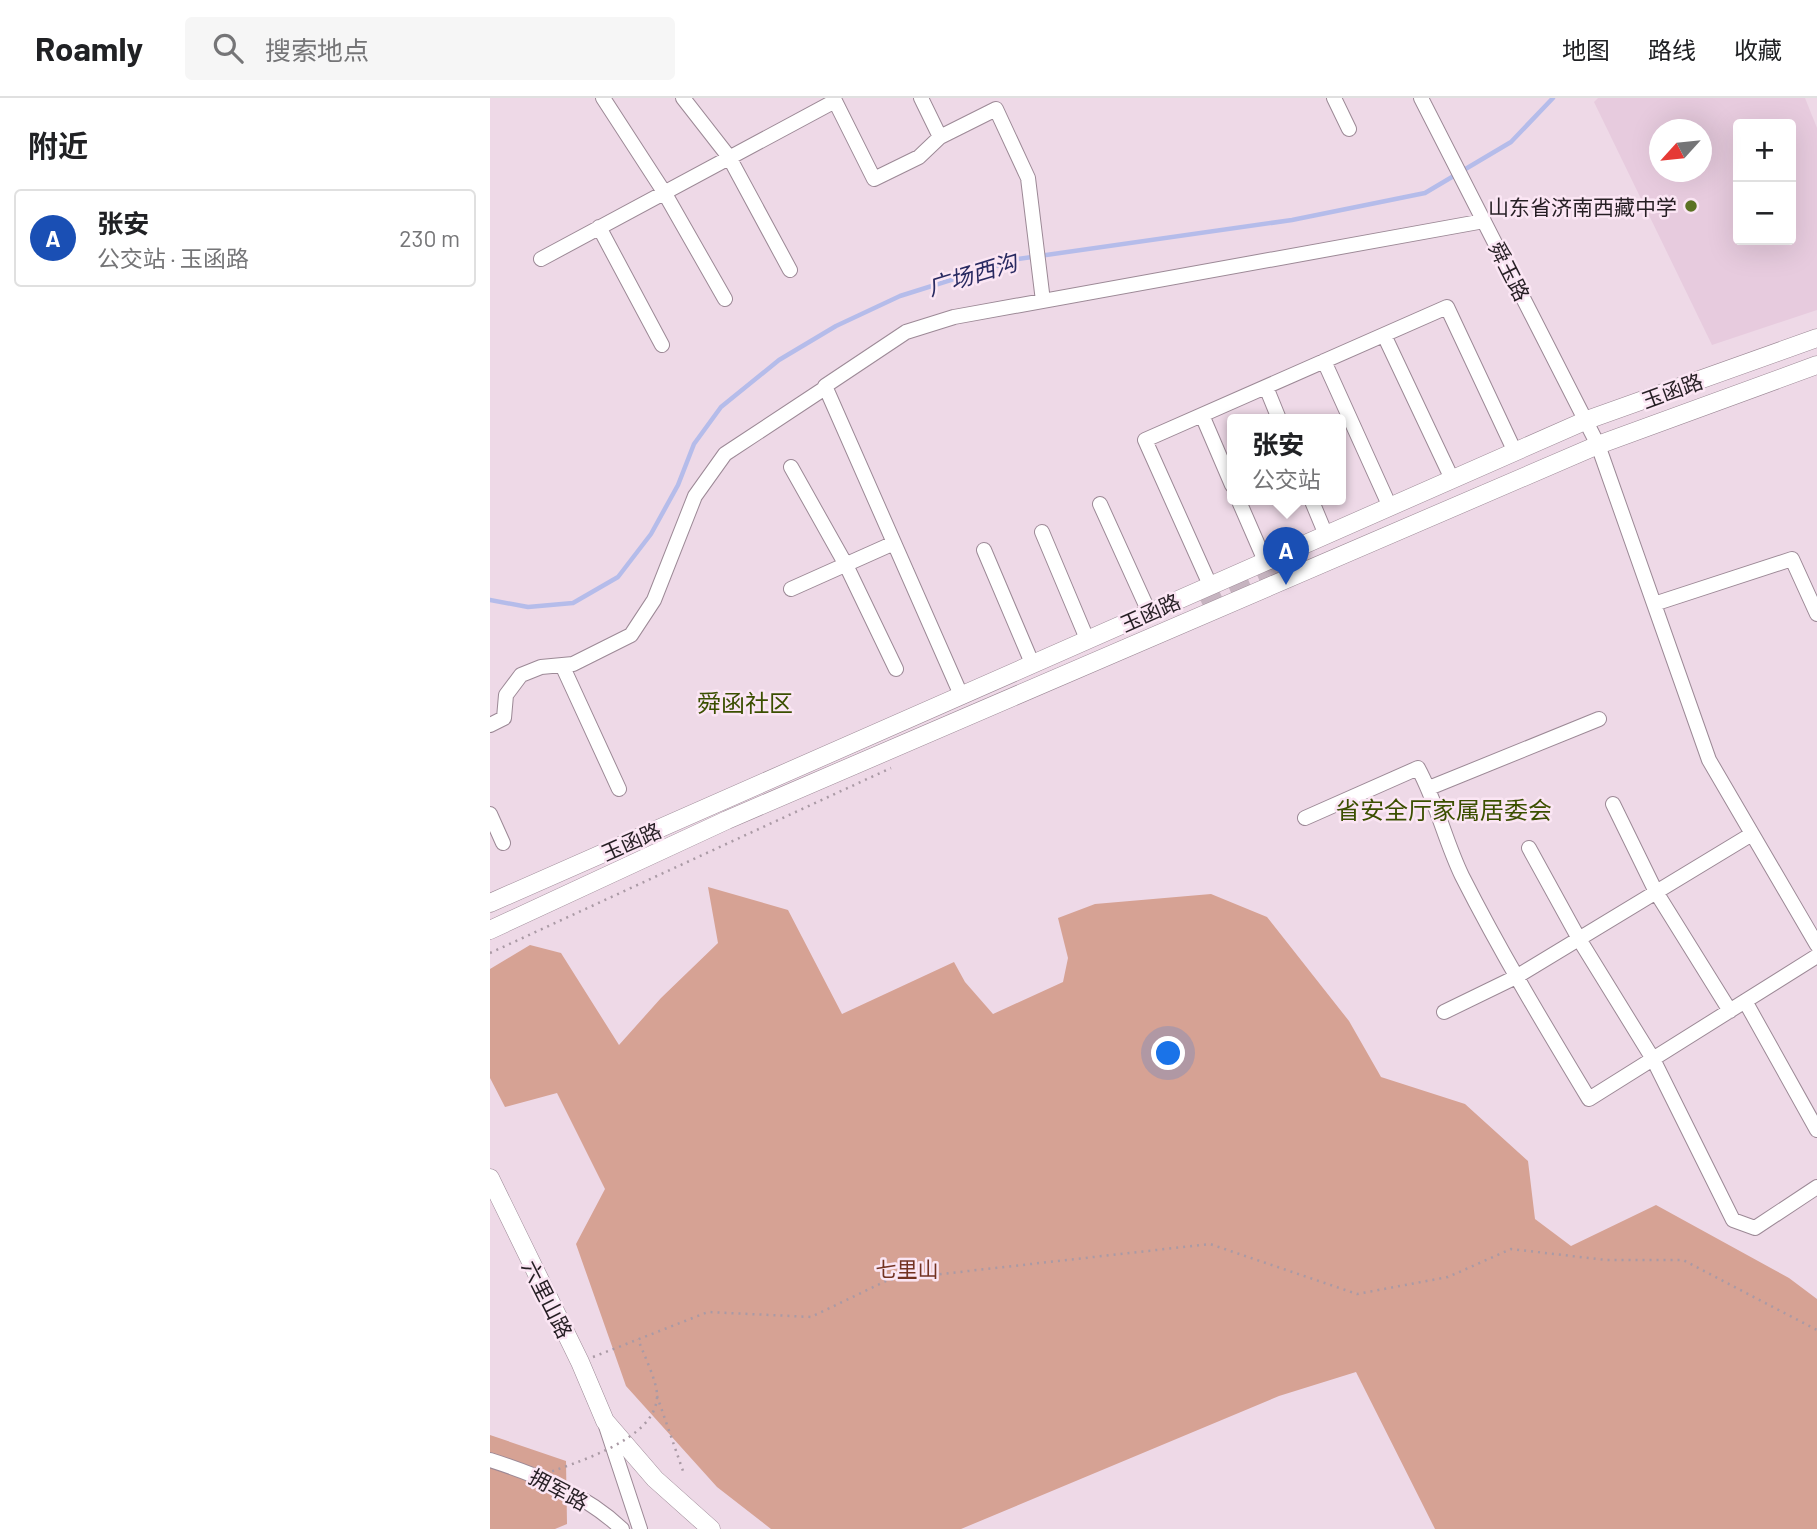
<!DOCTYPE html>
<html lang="zh">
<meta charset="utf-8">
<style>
:root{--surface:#fff;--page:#f6f6f6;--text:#202124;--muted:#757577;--line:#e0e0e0;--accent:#5b7223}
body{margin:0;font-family:Barlow,"Noto Sans SC",sans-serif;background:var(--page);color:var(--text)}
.controls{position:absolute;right:21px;top:21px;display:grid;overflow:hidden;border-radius:7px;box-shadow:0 7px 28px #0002}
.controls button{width:63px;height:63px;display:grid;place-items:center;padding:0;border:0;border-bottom:2px solid var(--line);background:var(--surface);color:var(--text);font:35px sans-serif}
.compass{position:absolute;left:1159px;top:21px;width:63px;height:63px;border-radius:50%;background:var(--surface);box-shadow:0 7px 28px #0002;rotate:243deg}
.you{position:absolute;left:679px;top:956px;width:24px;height:24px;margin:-18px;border:5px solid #fff;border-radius:50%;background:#1a73e8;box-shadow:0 0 0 10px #1a73e833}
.badge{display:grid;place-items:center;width:46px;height:46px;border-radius:50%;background:var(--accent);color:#fff;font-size:23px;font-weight:700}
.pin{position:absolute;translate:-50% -58px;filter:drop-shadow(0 2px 4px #0008)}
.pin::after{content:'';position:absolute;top:37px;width:24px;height:21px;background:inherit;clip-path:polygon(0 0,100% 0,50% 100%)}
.popup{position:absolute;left:737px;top:316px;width:119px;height:91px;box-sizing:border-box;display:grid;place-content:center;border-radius:7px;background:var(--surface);filter:drop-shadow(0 2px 5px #0005);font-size:23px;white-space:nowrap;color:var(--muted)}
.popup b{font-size:26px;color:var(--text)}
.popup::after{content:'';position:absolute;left:50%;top:100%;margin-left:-14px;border:14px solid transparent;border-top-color:var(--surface)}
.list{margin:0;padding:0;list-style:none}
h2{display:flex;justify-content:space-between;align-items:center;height:91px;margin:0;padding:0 28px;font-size:30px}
h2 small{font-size:23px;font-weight:400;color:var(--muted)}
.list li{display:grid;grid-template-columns:46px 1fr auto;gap:21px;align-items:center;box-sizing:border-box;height:98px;margin:0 14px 14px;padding:0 14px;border:2px solid var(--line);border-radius:7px}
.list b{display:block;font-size:26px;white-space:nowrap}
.list p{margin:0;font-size:23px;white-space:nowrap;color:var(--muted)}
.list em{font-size:23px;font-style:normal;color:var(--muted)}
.icon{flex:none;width:38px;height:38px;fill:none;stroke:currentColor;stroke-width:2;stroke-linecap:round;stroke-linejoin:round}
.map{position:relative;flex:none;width:1327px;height:1431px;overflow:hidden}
header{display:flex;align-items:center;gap:42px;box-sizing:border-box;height:98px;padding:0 35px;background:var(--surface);border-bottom:2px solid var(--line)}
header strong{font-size:33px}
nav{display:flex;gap:38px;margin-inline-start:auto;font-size:24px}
.search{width:490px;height:63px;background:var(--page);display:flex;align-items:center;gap:18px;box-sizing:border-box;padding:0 24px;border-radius:7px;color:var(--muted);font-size:26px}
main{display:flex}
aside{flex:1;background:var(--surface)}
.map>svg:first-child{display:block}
</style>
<header>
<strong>Roamly</strong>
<div class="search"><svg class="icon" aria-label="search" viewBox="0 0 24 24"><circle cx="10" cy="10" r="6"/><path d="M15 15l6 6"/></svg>搜索地点</div>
<nav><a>地图</a><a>路线</a><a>收藏</a></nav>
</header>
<main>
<aside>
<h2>附近<small></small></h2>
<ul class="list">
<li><span class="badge" style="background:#1a4fb4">A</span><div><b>张安</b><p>公交站 · 玉函路</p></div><em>230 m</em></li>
</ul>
</aside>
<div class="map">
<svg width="1327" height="1431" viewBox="0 0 1327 1431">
<rect width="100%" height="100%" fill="#eed9e7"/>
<path fill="#e7cbde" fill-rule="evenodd" d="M1108 0H1315L1327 30V212L1222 247 1104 4ZM1248 26H1301V142H1248ZM1170 32H1212V74H1170Z"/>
<path fill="#d6a294" d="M218 789 298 812 352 916 464 864 475 884 503 916 573 884 578 860 568 820 605 806 721 796 777 819 859 923 891 979 975 1006 1038 1063 1045 1121 1081 1148 1166 1107 1299 1180 1327 1201V1431H945L866 1274 789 1298 471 1431H281L227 1389 136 1288 86 1146 115 1091 67 995 15 1009 0 980V871L40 847 71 855 129 947 171 900 228 845Z
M0 1337 76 1363 77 1426 65 1431H0Z"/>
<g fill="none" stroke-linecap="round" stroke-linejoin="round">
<path stroke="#b5bcea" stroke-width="4.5" d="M0 502 38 509 83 505 128 479 161 436 188 387 204 346 231 309 289 262 346 228 410 198 528 161 802 122 935 95 1021 44 1063 0"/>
<path stroke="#c6b4c0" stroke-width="21" stroke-dasharray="21 10" stroke-linecap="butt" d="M713 508 812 465"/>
<defs>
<path id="minor" d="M113 0 174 94 235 201
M193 0 239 59 300 172
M431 0 450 39 506 11 538 80 553 203
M844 0 859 31
M931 0 1108 347 1219 662 1327 847
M109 129 172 247
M51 161 345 3 384 81 429 59 450 39
M894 237 962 381
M834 263 900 409
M776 289 789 321
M712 317 742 387
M301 369 356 467 406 571
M748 401 775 463
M821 401 836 437
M610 406 659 514
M552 434 597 541
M494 452 542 565
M720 487 655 342 957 209 1025 354
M301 491 404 445
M1164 506 1302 461 1327 516
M72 567 129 691
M471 597 335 288 416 234 464 219 994 123
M0 627 14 620 16 597 31 577 51 569 83 566 141 537 164 502 205 398 235 356 332 292
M939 690 1109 621
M1123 706 1166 794 1240 913
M0 716 13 745
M815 720 928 670C947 705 955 743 972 778 1011 855 1055 928 1099 1001L1327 858
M1039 750 1089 841 1163 961 1243 1122 1265 1130 1327 1089
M1255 903 1327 1032
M954 914 1026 879 1262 736
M116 1328 150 1431
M0 1362C47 1377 95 1396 132 1431"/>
<path id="major" d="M0 805 1097 322 1327 240
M0 832 237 722 1108 347 1327 267
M0 1080 90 1264 115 1323 165 1381 221 1431"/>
</defs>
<use href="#minor" stroke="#9c8996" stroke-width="16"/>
<use href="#major" stroke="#9c8996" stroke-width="19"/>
<path stroke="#aa9aa5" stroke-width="2.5" stroke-dasharray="2 5" stroke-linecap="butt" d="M0 855 401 670
M103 1259 218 1214 321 1219 398 1182 720 1146 867 1196 958 1179 1021 1151 1116 1162H1193L1327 1232
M167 1298 193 1373"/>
<use href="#minor" stroke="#fff" stroke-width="14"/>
<use href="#major" stroke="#fff" stroke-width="18"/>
<path stroke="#aa9aa5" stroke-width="2.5" stroke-dasharray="2 5" stroke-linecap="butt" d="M49 1378C83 1365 168 1342 167 1297 167 1283 153 1255 148 1241"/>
</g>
<circle fill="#5b7223" stroke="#fbe6f4" stroke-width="2.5" cx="1201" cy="108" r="7"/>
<g text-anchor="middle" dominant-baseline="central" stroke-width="5" stroke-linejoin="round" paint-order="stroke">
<g font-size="21" fill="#261f24" stroke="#fbe6f4" text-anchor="end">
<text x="1187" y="108">山东省济南西藏中学</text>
</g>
<g font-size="21" fill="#261f24" stroke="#fbe6f4">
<text transform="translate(1020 173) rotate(63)">舜玉路</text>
<text transform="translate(1182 292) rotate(-20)">玉函路</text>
<text transform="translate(660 514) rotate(-24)">玉函路</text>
<text transform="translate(141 743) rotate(-24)">玉函路</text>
<text transform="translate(58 1201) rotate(63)">六里山路</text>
<text transform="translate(69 1391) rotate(28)">拥军路</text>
</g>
<g font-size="21" fill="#733322" stroke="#fbe6f4">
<text x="417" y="1170">七里山</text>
</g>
<g font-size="23" font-style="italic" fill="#292a61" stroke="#fbe6f4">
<text transform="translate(482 176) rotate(-17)">广场西沟</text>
</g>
<g font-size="24" fill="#3b4f00" stroke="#fbe6f4">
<text x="255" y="604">舜函社区</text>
<text x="954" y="711">省安全厅家属居委会</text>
</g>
</g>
</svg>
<div class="controls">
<button>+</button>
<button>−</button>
</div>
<svg class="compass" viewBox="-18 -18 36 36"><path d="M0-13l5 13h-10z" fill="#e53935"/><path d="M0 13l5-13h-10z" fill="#757577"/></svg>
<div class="you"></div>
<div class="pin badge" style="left:796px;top:487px;background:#1a4fb4">A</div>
<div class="popup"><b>张安</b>公交站</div>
</div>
</main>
